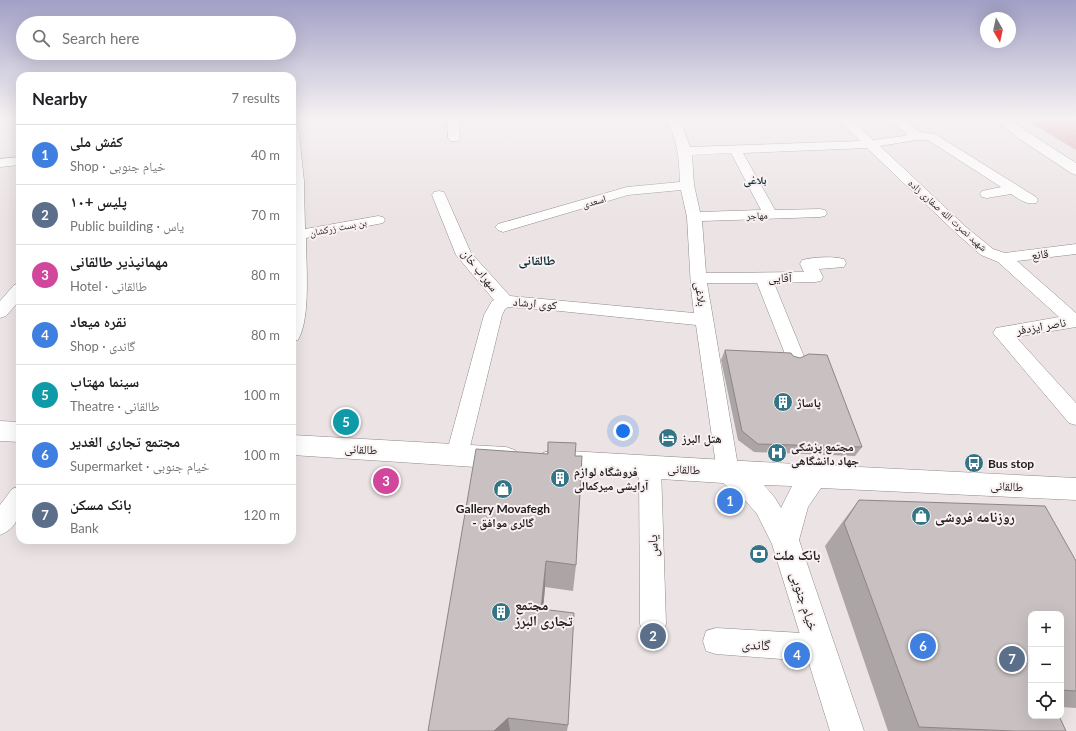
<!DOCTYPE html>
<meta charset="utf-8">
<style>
:root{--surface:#fff;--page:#f6f6f6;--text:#202124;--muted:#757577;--line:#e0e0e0;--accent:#0f766e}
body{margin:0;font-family:Lato,"Noto Naskh Arabic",sans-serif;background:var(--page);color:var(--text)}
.controls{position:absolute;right:12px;bottom:12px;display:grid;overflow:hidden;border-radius:8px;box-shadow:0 4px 16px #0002}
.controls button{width:36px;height:36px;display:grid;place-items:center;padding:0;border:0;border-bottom:1px solid var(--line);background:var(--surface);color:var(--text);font:20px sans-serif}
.compass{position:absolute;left:980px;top:12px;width:36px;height:36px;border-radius:50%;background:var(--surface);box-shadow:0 4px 16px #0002;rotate:171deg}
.you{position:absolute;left:623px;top:431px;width:14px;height:14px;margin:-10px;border:3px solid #fff;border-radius:50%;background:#1a73e8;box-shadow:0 0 0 6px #1a73e833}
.badge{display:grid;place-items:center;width:26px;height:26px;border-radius:50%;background:var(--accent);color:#fff;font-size:13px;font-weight:700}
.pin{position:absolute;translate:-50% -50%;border:2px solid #fff;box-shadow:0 1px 4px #0006}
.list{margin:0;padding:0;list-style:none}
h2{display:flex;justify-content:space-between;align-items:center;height:52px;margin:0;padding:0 16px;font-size:17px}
h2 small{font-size:13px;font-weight:400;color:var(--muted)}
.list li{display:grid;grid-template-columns:26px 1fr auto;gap:12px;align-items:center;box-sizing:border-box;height:60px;padding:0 16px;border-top:1px solid var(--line)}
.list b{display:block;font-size:15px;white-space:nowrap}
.list p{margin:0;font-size:13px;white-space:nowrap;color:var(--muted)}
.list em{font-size:13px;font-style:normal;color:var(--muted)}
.icon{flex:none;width:22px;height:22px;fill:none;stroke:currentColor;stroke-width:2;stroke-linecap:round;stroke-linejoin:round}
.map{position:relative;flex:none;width:1076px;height:731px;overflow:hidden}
.search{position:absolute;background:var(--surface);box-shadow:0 4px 16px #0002;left:16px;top:16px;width:280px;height:44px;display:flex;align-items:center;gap:10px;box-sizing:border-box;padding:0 14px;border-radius:22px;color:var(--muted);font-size:15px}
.panel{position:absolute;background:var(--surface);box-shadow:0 4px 16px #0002;left:16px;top:72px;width:280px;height:472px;border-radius:12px}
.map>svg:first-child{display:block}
</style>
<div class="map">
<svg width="1076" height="731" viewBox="0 0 1076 731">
<rect width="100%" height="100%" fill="#ebe3e4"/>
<path fill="#daa3ac" d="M1023 118H1076V150Z"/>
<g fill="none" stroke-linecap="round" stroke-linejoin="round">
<defs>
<path id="minor" d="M447 118H459L460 138 458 141H450L448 138Z
M665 118H677L683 128 690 147 860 141 837 118H850L873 140 904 136 907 134 888 118H901L920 132 935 134 1036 197 1038 200 1036 203C1026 205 1019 199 1011 194L987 198 982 197 980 194 982 191 1001 187 928 140C914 139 895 144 880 146L966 227 993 249 1005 253 1076 244V254L1017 261 1076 313V327L1016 337 1076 403V425L1069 423 993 333 996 328 1002 327 1059 317 998 262 981 255 956 233 867 148 743 153 775 210 820 209 825 210 827 213 825 216 820 217 702 221 706 273 804 272 800 264 802 260C814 257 832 256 844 259L846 263 844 267 819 269 823 277 821 281 815 282 774 283 805 359 803 364 796 366 789 364 787 359 757 283H707L739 472 736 479 728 482 720 479 717 472 696 325 550 310 508 307 505 309 502 315 468 455 465 461 457 464 449 461 446 455 484 315 492 301 494 300 456 255 432 195 434 192 439 191 444 192 471 253 510 296 694 313 691 288 687 217 681 190 628 195 503 232 498 230 495 227 498 224 627 187 680 182C679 157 678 140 665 118ZM731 153 761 210 700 212 694 185 692 155Z
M292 121 296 122 298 125 304 181 305 229 378 216 383 217 385 220 383 223 378 224 306 238C306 264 311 318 298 340L292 341Z
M20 157V165L0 167V159Z
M20 283V300L6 316 0 318V301L14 285Z
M650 458 658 460 661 467 666 624 662 633 653 637 644 633 640 624 639 467 642 460Z
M20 486C20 506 23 526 0 535V505L12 489Z
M716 628 820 634 830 638 834 648 830 658 820 662 716 654 706 651 703 641 706 631Z"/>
<path id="major" d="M994 118H1009L1028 132 1076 163V175L1071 173 1018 138Z
M0 421 20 422V442L0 441Z
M292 435 506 447 515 450 519 458 515 466 506 469 292 455Z
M552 450 813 465 816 464 820 465 1076 478V500L821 488 808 507 799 540 864 731H830L772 544 757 514 743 498 723 483 552 472 543 469 539 461 543 453ZM764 485 792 486 781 508 775 498Z"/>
</defs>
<use href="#minor" stroke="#918a8b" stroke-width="1"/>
<use href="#major" stroke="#918a8b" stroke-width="1"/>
<use href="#minor" fill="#fff" fill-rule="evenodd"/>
<use href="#major" fill="#fff" fill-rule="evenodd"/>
</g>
<path fill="#aca5a6" d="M725 350 862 447 855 456 754 452 738 440 721 360Z
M548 442 576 565 573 591 545 587 543 610 568 725 567 731H428L547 454Z
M859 500 1076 561V708L1061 707V614L1031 716 1066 731H888L825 546 841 524Z"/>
<path fill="#8c8687" d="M546 561 545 587 541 634V609Z
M508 718 510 731H494Z"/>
<path fill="#c8c0c1" stroke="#8c8687" d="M725 350 791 353 793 356 800 358 809 354 827 355 862 447 758 444 742 431Z
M548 442 576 443 575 456H582L576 565 546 561 541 609 574 613 568 725 508 718 494 731H428L476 449 548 454Z
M859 500 1045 506 1076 561V691L1061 690V614H1031V716H1059L1066 731H1013L919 727 844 523Z"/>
<linearGradient id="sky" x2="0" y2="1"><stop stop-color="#a2a0c6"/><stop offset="0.54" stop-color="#f6f2f3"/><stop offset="1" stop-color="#f6f2f3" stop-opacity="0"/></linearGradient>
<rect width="1076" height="220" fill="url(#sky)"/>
<defs>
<symbol id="building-disc" viewBox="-11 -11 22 22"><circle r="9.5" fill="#337587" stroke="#f8f0f1"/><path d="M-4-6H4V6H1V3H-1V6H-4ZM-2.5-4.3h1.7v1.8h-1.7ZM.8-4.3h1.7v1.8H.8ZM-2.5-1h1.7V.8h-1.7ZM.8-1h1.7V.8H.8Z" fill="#fff"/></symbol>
<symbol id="hotel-disc" viewBox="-11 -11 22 22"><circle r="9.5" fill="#337587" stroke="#f8f0f1"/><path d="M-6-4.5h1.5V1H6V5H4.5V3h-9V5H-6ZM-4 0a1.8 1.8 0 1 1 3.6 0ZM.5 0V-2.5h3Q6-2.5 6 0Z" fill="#fff"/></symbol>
<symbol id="hospital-disc" viewBox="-11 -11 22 22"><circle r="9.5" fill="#337587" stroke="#f8f0f1"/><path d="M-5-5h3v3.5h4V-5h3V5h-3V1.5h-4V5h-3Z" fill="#fff"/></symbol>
<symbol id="bus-disc" viewBox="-11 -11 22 22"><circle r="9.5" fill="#337587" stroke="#f8f0f1"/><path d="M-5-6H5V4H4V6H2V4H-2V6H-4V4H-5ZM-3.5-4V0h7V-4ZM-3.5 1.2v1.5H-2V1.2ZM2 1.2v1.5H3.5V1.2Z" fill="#fff"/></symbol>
<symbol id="shop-disc" viewBox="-11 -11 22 22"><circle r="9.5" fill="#337587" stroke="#f8f0f1"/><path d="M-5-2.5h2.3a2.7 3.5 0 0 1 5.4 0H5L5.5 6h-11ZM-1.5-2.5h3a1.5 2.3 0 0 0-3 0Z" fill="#fff"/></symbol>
<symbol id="bank-disc" viewBox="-11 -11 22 22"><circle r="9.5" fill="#337587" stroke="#f8f0f1"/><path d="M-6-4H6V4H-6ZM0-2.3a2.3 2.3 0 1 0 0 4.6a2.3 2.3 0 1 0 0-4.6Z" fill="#fff"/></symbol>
</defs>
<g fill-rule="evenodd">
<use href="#building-disc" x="772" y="391" width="22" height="22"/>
<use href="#hotel-disc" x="657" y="427" width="22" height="22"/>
<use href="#hospital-disc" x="766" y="442" width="22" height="22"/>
<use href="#bus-disc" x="963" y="452" width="22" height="22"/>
<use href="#building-disc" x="549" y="467" width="22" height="22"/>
<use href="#shop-disc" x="492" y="478" width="22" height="22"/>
<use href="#shop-disc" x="910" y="505" width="22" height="22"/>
<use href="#bank-disc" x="748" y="543" width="22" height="22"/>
<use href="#building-disc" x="490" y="601" width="22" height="22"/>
</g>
<g text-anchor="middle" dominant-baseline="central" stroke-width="4" stroke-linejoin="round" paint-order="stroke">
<g font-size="10" fill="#232021" stroke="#f8f0f1">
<text transform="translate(594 201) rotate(-16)">اسعدی</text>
<text transform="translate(757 215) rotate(-2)">مهاجر</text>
<text transform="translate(948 215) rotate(42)">شهید نصرت الله صفاری زاده</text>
<text transform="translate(338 227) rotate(-11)">بن بست زرکشان</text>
</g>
<g font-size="11" font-weight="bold" fill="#12323a" stroke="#f8f0f1">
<text x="755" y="179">بلاغی</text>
</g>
<g font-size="12" fill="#232021" stroke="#f8f0f1">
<text transform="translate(1040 254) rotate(-7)">قانع</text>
<text transform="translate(480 270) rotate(51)">سهراب خان</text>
<text x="780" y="277">آقایی</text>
<text transform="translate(701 294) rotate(82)">بلاغی</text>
<text transform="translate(535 303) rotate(5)">کوی ارشاد</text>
<text transform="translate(1041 326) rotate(-10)">ناصر ایزدفر</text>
<text transform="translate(361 449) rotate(3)">طالقانی</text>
<text transform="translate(684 469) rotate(3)">طالقانی</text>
<text transform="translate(1007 486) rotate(3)">طالقانی</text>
</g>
<g font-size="12" font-weight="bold" fill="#232021" stroke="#f8f0f1" text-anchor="start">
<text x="797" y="402">پاساژ</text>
<text x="682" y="438">هتل البرز</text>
<text x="791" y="446">مجتمع پزشکی<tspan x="791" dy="14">جهاد دانشگاهی</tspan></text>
<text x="988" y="463">Bus stop</text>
<text x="574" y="471">فروشگاه لوازم<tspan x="574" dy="14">آرایشی میرکمالی</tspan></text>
<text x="503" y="508" text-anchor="middle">Gallery Movafegh<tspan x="503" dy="14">- گالری موافق</tspan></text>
</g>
<g font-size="13" font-weight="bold" fill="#12323a" stroke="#f8f0f1">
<text x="537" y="260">طالقانی</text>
</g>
<g font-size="14" font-weight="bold" fill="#232021" stroke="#f8f0f1" text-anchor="start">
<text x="935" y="516">روزنامه فروشی</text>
<text x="773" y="554">بانک ملت</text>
<text x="515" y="604">مجتمع<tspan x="515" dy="16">تجاری البرز</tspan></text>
</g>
<g font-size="14" fill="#232021" stroke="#f8f0f1">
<text transform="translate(652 546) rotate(-92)">یاس</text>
<text transform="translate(805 601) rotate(72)">خیام جنوبی</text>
<text transform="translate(756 644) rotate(3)">گاندی</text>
</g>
</g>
</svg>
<div class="controls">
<button>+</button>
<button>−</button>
<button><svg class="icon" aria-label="locate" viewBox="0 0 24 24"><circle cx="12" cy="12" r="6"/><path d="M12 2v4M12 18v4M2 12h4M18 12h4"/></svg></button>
</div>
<svg class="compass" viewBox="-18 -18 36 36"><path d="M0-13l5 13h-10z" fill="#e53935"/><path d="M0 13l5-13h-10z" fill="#757577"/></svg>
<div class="you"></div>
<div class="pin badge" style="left:730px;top:501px;background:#3f7fe0">1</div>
<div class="pin badge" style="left:653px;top:636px;background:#5c6f8a">2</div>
<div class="pin badge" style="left:386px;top:481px;background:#d1479c">3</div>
<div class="pin badge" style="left:797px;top:655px;background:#3f7fe0">4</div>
<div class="pin badge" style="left:346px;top:422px;background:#0f9aa8">5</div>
<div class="pin badge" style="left:923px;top:646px;background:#3f7fe0">6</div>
<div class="pin badge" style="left:1012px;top:659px;background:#5c6f8a">7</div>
<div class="search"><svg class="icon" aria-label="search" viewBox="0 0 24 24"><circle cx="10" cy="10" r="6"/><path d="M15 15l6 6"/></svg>Search here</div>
<section class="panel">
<h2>Nearby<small>7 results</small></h2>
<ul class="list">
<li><span class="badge" style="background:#3f7fe0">1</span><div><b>کفش ملی</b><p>Shop · خیام جنوبی</p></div><em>40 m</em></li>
<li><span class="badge" style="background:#5c6f8a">2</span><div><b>پلیس +۱۰</b><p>Public building · یاس</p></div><em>70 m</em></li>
<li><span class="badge" style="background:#d1479c">3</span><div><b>مهمانپذیر طالقانی</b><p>Hotel · طالقانی</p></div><em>80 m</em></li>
<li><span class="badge" style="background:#3f7fe0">4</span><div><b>نقره میعاد</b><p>Shop · گاندی</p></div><em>80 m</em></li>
<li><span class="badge" style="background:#0f9aa8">5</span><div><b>سینما مهتاب</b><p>Theatre · طالقانی</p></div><em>100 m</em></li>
<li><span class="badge" style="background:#3f7fe0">6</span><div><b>مجتمع تجاری الغدیر</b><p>Supermarket · خیام جنوبی</p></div><em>100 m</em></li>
<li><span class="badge" style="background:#5c6f8a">7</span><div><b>بانک مسکن</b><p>Bank</p></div><em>120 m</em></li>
</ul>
</section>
</div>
